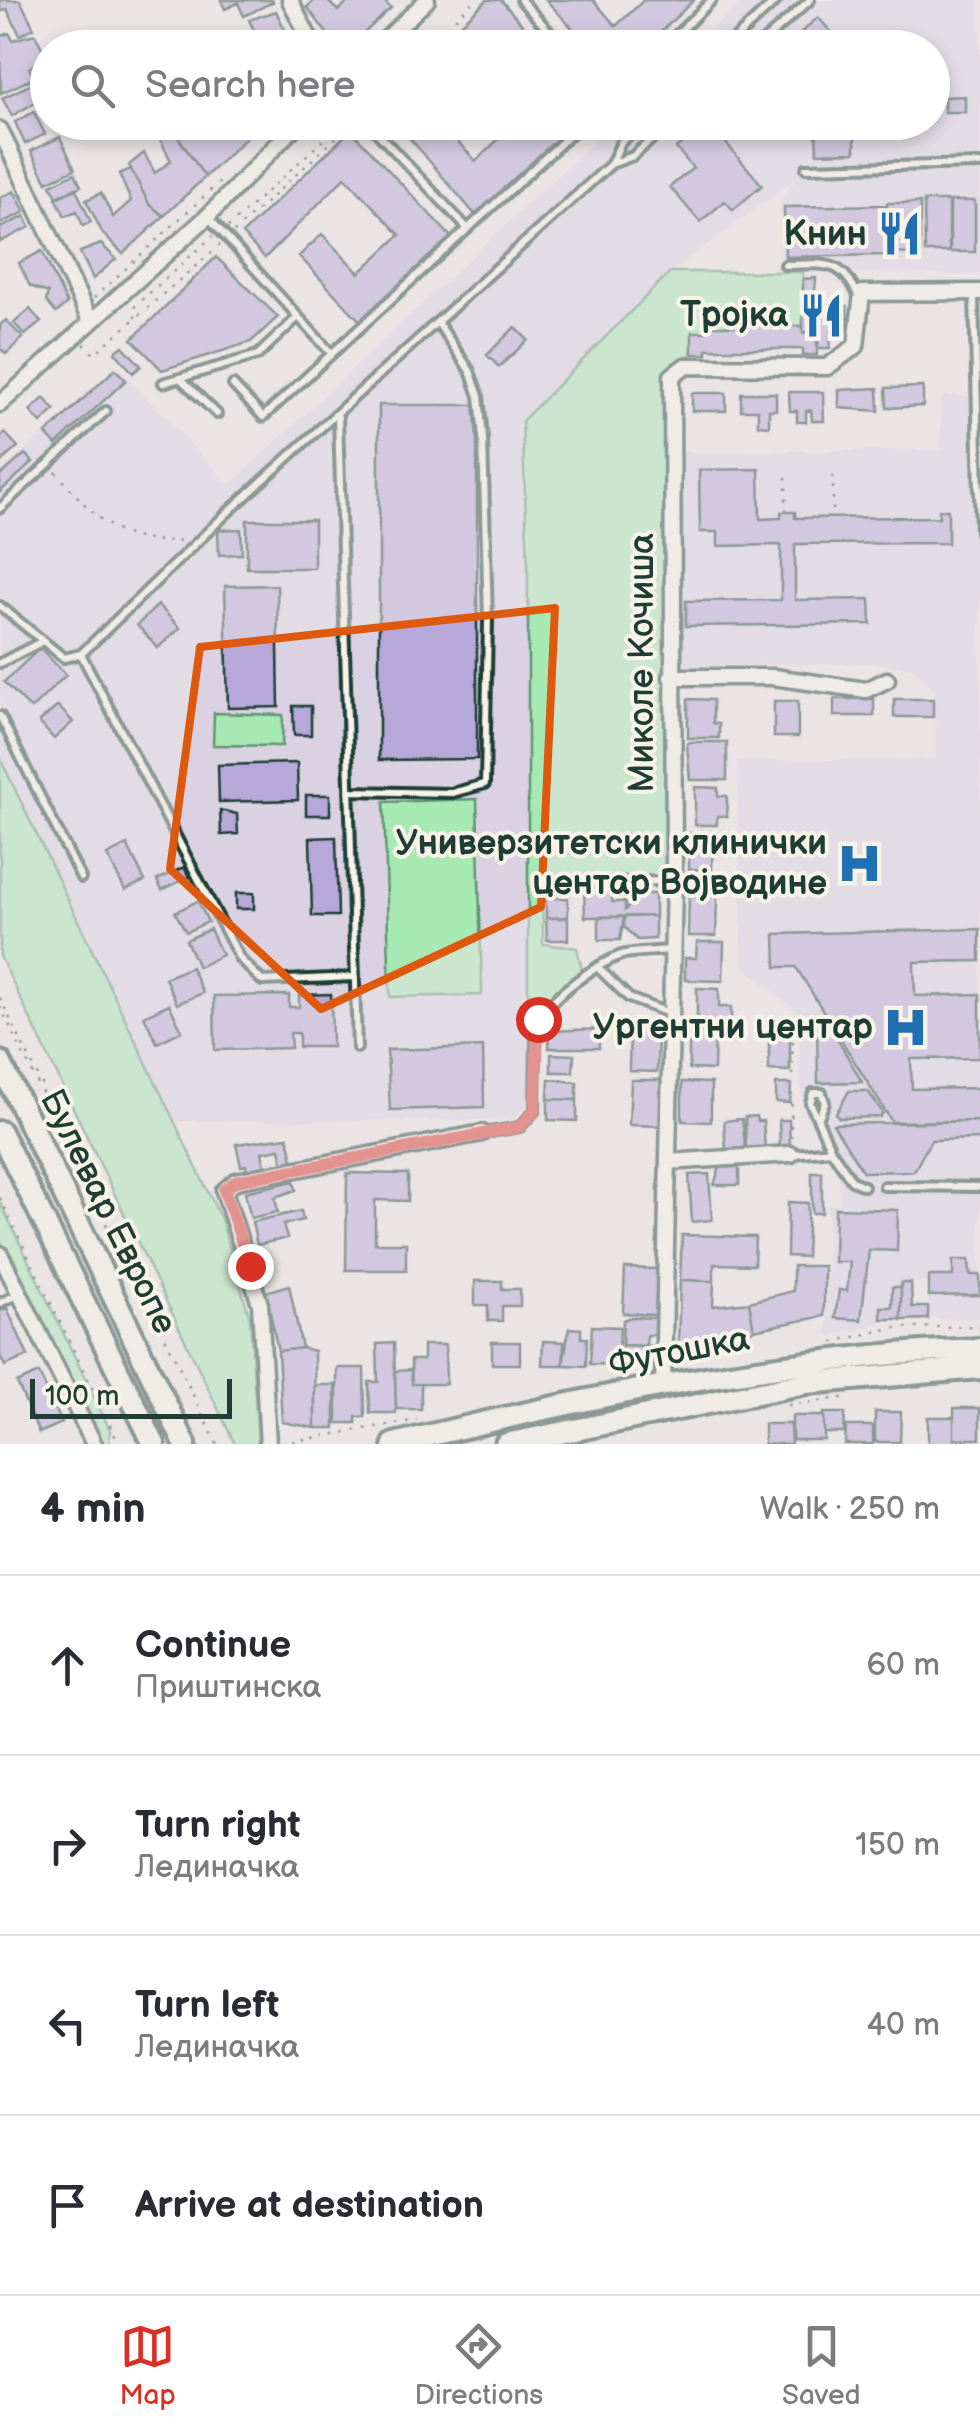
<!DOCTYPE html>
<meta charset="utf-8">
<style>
:root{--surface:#fff;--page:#f2f2f3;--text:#2b2b33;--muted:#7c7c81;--line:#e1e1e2;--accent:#d93025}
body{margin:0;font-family:"Balsamiq Sans",sans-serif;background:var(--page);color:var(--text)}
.scale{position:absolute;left:30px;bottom:25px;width:202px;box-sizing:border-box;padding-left:10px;border:5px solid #1f3d34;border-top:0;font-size:28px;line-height:35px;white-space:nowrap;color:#1f3d34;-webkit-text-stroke:8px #f7f3e8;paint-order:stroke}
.stop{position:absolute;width:30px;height:30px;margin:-22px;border:8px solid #d93025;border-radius:50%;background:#fff}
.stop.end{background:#d93025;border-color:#fff;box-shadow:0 2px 10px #0008}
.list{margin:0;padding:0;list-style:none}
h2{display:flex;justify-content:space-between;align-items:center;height:130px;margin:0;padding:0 40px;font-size:42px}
h2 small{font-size:32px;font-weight:400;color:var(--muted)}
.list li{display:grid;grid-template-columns:65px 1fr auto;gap:30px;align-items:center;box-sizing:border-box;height:180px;padding:0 40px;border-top:2px solid var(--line)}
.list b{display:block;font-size:38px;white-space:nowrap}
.list p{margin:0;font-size:32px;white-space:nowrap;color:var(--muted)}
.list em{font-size:32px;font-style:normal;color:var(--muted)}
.icon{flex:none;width:55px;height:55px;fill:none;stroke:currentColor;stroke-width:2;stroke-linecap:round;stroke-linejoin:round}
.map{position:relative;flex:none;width:980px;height:1444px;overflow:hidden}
.search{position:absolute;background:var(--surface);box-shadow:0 5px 15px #0003;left:30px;right:30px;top:30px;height:110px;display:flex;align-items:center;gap:25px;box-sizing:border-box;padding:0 35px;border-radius:55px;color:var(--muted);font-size:38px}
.sheet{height:850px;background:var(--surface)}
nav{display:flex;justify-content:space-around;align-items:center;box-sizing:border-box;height:140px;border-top:2px solid var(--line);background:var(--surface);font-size:28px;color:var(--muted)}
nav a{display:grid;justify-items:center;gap:5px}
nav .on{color:var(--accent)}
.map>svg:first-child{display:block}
</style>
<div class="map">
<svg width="980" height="1444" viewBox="0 0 980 1444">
<rect width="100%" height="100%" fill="#eae4e5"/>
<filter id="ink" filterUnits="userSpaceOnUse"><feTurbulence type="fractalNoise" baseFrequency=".01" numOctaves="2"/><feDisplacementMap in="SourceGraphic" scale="20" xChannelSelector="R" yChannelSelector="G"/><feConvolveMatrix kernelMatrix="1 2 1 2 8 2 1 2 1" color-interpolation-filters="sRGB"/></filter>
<g filter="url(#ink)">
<path fill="#dad2e2" d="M744 0H980V275L781 272V201L796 178 670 272 522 421 528 564V1102L513 1120 174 1121 0 758V473L116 366 230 485 614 123 932 122V48L693 47Z
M941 396H980V1318L928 1319V1282H905L892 1287V1307H882L881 1324 827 1336 828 1205 840 1204 839 1176 803 1111 797 1011 742 965 737 761 936 759 935 689 912 668 873 663 683 666 682 452 941 450Z"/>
<path fill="#a6e9b3" stroke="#629374" stroke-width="2.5" d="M670 272H803V326H705V332L692 333V354L671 364 664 373 665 866 663 873 656 876 542 877 543 944 577 948 582 970 528 1022V564L522 421Z
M214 713 283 715 282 746 213 745Z
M0 758 221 1219 250 1319 258 1444H235L0 956Z
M477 799 482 995 390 997 384 802Z
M0 1202 110 1430 109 1444H101L14 1259 0 1241Z"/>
<path fill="#b6a9da" stroke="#1f3d34" stroke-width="2.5" d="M0 0H20L34 28 20 35 7 9 0 12Z
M221 0H272L273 2 244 16 238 3 225 9Z
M315 0H327L338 11 350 0H383L391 8 348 48H338L307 7Z
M487 0H501L542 48H485L481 43 476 48H435Z
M546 0H593L616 26 644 0H694L644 48H591Z
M276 11 285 30 260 42 249 20Z
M818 17 845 48H784Z
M9 33 13 40 35 34 46 56 29 68 34 78 1 93 0 37Z
M48 76V88L36 94 39 100 12 116 2 98Z
M965 96V112H944V97Z
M34 112 45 134 25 144 15 122Z
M168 122H191L197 133 209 122H232L247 137 205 177Z
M396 122H439L476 161 516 122H581L478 218Z
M708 122 762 185 733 210 725 201 700 222 670 187 693 168 676 148Z
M169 124 205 177 164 216 149 204 129 165 144 153 155 173 171 161 155 129Z
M351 130 452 238 362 323 299 256 322 234 359 273 400 235 345 177 265 258 242 234Z
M855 130V152L817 153 816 132Z
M60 137 75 169 47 182 31 151Z
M131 169 149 204 164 216 123 254 103 234 86 200 101 193 113 217 131 201 119 174Z
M75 173 81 186 57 197 51 185Z
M76 189 91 222 83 226 77 211 65 216 56 198Z
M14 191 25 212 0 224V198Z
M924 201H949V252H925Z
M950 201H975V252H950Z
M887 203H920V253L887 254Z
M885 205 886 255 785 257 784 207Z
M25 216 30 227 0 242V228Z
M101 244 116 259 93 279 80 252Z
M42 251 67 304 56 313 46 301 48 293 30 286 19 263Z
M216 257 278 317 251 342 162 370 132 339Z
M816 278 814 304 847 306 848 327 832 328 830 348H818V332H803V279Z
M30 309 41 322 25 335 14 323Z
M6 320 23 338 6 354 0 348V325Z
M705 326H803V333H817V355H803V349H707V354H692V332H705Z
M515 327 528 340 499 367 487 355Z
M123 346 141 366 133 373 115 352Z
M115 369 126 380 56 445 46 434Z
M923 387V406L887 408 886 388Z
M878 388 879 411 839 408V390Z
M789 392H823L824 421H812L811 410 806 411V422H797V411H790Z
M692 393H726V411H692Z
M741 393H776V410H769V426L758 425V410H741Z
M44 398 55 410 41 423 30 411Z
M379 405H477V759L379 760Z
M5 433 18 447 0 463V438Z
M25 454 33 462 0 492V476Z
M759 469 760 519 781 518V512H795V518L939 517V510H948V543L795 544V600L870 599 871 624 686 626V601L781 600V545L718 546V532H700L699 470Z
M247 520H314V568H247Z
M241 529 242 554 219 555 218 530Z
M277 585 279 707 228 708 225 586Z
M158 605 180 628 158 648 137 625Z
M40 648 66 675 31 709 4 682Z
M688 699 713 700V723L719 724V738H688Z
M834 699H874V716H834Z
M894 699H933V717H894Z
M774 701H798V737H774Z
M58 706 73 722 54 739 39 722Z
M293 706H311V735H294Z
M690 742H727V780H690L687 744Z
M297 763 298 800 219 802 218 765Z
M695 787 718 788V796H727V816H717V825H695Z
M306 795H330V815H306Z
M220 810 237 814 238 834 221 835Z
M689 833H713L712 870 689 869Z
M336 837 338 916H312L310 838Z
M127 845 145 881 125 890 107 855Z
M184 867 189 877 162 890 157 880Z
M584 888H612V902H625V910L632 904V894H655V916L585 917Z
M236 893H254V909H236Z
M689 896H717L716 936H688Z
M546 898H568V917L546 918Z
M198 901 208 922 186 932 175 912Z
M655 916V939L637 940 624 927V917Z
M599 917H624L620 940H599Z
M546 918H568V940H547Z
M210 929 222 955 198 967 186 940Z
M980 929V961L914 962 915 996 980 994V1058L911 1059 912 1089 980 1088V1121L892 1122 796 967H776L775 934Z
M697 942H724L723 981 685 980V958H696Z
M191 967 203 993 177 1004 165 978Z
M697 988 719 989V1007H731V1024L697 1023Z
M331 994 332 1047H299V1033H290L291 1048 215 1050 214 996 289 995V1007H299V995Z
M169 1004 182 1031 157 1043 144 1016Z
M630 1026H658L657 1072 629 1071Z
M817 1026H830L862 1082 818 1083Z
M599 1029V1048H549L550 1031Z
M689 1032H715L714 1070 689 1069Z
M769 1032H790V1071L769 1070Z
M483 1047 484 1107 390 1110 387 1050Z
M551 1054 574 1055 573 1072H551Z
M549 1079 577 1082V1100L548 1099Z
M631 1080H661L660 1126 629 1125Z
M682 1082 711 1083V1122L682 1121Z
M776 1084H791L790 1103 776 1102Z
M849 1091H868L883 1113 880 1117 839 1118 836 1114Z
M548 1099 577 1100V1121L548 1120Z
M756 1116 757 1121H763L765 1149 746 1150 745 1117Z
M742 1119 746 1150 726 1152 724 1121Z
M779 1120H789L790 1147H780Z
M980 1121V1139L931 1140 914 1171 863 1172 833 1124Z
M288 1137 293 1161 283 1163 280 1149 262 1152 265 1167 247 1171 246 1165 241 1166 236 1144Z
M720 1167H739V1185H714Z
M812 1172H822V1213H812Z
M347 1173 408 1174V1201L375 1200V1243H406V1270H346Z
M709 1174 712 1220 692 1222 689 1175Z
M294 1181 296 1190 275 1197 278 1212 251 1218 245 1192Z
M788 1202 808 1203 806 1257 787 1256Z
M835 1208 898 1210 897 1251 869 1250 861 1320 835 1318 839 1290 847 1291 850 1262H834Z
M301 1211 303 1220 283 1225 287 1238 257 1245 252 1222Z
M682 1235 755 1237 754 1265 714 1264V1281L680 1280Z
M953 1260H969L970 1275H980V1295L929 1296V1276H953Z
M793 1266H824V1316L754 1330 749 1302 793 1291Z
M625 1268 658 1269 655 1315 623 1313Z
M680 1280 714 1281 713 1306 749 1302 754 1330 678 1347Z
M475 1281H502V1289H520V1306H502V1321H488V1305H475Z
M901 1283H911L912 1307H928V1319L901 1320Z
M289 1285 302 1348 278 1351 266 1292Z
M892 1287H901V1319H881V1307H892Z
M7 1308 28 1356 5 1366 0 1356V1311Z
M631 1317 656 1318 655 1335H647L646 1346 622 1345 623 1320Z
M592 1326 620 1327 618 1365 590 1364Z
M569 1328 581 1329V1338H587L586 1366 563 1365Z
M543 1341 564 1342 563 1365H542Z
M492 1342H520V1364H492Z
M394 1343 396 1413H370L369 1382H378L377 1344Z
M423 1345H445L446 1384H412L411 1360H423Z
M622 1345 655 1346 654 1365 621 1364Z
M302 1348 314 1351 315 1428 282 1422 278 1351Z
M337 1368H364L365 1417H356V1423H337Z
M411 1370 412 1384H421V1409H396L395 1371Z
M39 1373 62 1423 39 1433 17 1383Z
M315 1385H335V1428H315Z
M954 1408H980V1439H954Z
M875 1412H901L900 1442H875Z
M824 1413H845L844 1433H824Z
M792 1416H824V1440H792Z
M928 1417H954V1444H928Z
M764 1424H790L791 1444H764Z
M846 1426H873V1444H845Z"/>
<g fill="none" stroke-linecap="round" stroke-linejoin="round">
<defs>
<path id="service" d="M521 0 564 48
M663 48 712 0
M725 48 777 0
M756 48 810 0
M367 122 468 229
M611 164 621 142 643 122
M806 168 980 164
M208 217 331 353
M785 265C823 265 840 257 858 295
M974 294 980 533
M181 379 217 414
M163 383 258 355 298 317
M233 385 263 417 584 122
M338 417 357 1048
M0 508 106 411
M0 606 64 658 81 654 226 514 611 164 633 156 671 122
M81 654 240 959 262 981 355 977
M0 663 41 642
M0 716 81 878
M349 791 452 793 485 784 488 620 483 438 479 396 470 371 438 323
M543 883 673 881
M597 967 629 998 671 1014
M818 1120 810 1103 813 1093H822L825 1102 818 1120 831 1150
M484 1133 520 1127 535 1110 536 1027C541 1002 601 960 625 954 640 951 657 951 672 950
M793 1154 831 1150 852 1181 864 1186
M884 1186 980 1187
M0 1303 20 1293"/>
<path id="minor" d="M290 0 314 48
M377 48 427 0
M0 130 90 320
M0 404 208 216 299 122
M671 677H773L866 690 887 680
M668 1162 791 1154
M0 1254 94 1444
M663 1386 674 881 672 376 685 366 827 367 856 346 862 293 980 292
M268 1444 260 1304 224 1191 236 1181 482 1133"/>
<path id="secondary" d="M0 1062 185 1444
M0 1132 154 1444
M394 1444C586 1397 782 1356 980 1349
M506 1444 806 1383 980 1368"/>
</defs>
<use href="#service" stroke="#1f3d34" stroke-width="14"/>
<use href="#minor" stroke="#1f3d34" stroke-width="21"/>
<use href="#secondary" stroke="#1f3d34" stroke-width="28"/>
<path stroke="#1f3d34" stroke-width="2.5" stroke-dasharray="2.5 8" stroke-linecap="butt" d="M425 48 475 0
M228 227 343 122
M234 232 353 122
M94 298 224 178
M135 318V306L213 236
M84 344 94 354 221 244
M56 472C98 520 116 546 185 540
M833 476V518
M786 477V512
M0 998 217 1444
M0 1006 158 1331 174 1323
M791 1138 793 1035
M0 1198 119 1444
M970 1272 980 1271
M833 1342 892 1328 980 1326
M788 1405 849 1397
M282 1443 417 1420"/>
<use href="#service" stroke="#f7f3e8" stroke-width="6"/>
<use href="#minor" stroke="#f7f3e8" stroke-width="14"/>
<use href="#secondary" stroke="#f7f3e8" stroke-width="20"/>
</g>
</g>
<g fill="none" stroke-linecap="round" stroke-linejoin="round" filter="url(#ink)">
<path stroke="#d93025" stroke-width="12" d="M250 1266 224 1190 236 1181 520 1127 535 1110 538 1019"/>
</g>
<path d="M0 0H980V1444H0ZM555 608 541 907 321 1009 170 869 200 647Z" fill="#eae4e5" fill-opacity=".55" fill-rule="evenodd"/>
<path fill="none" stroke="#de580e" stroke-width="8" stroke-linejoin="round" d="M555 608 541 907 321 1009 170 869 200 647Z"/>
<defs>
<symbol id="restaurant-bare" viewBox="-9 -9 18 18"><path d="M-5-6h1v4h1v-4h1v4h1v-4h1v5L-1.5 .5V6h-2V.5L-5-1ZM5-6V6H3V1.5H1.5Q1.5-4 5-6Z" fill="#1f6fb2" stroke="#f7f3e8" stroke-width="2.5" paint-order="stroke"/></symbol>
<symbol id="hospital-bare" viewBox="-9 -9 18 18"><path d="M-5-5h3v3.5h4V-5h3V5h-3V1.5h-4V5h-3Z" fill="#1f6fb2" stroke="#f7f3e8" stroke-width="2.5" paint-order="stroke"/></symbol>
</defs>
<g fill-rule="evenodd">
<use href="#restaurant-bare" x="868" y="202" width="63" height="63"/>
<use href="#restaurant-bare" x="790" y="284" width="63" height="63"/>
<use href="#hospital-bare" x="828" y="832" width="63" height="63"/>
<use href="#hospital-bare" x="874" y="996" width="63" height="63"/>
</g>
<g text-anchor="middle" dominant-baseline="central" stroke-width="8" stroke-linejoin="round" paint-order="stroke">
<g font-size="35" font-weight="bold" fill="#1f3d34" stroke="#f7f3e8" text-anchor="end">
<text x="867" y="234">Книн</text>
<text x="788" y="315">Тројка</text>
<text x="827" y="843">Универзитетски клинички<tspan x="827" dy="40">центар Војводине</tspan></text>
<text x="873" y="1027">Ургентни центар</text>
</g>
<g font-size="35" fill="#1f3d34" stroke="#f7f3e8">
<text transform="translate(642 663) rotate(-90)">Миколе Кочиша</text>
<text transform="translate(108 1212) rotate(64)">Булевар Европе</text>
<text transform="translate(679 1352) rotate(-11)">Футошка</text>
</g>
</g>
</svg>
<div class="scale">100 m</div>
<div class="stop" style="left:538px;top:1019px"></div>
<div class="stop end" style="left:250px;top:1266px"></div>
<div class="search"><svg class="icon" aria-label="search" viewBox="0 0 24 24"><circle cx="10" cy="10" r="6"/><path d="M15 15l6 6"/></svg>Search here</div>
</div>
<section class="sheet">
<h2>4 min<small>Walk · 250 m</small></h2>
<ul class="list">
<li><svg class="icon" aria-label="ahead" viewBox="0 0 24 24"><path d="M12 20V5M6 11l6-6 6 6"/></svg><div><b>Continue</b><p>Приштинска</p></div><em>60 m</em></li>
<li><svg class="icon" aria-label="right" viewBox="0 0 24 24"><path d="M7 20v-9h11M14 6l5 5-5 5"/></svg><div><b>Turn right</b><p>Лединачка</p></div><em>150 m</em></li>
<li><svg class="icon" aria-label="left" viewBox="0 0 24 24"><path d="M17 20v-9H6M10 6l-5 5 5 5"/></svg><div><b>Turn left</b><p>Лединачка</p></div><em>40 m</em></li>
<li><svg class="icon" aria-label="arrive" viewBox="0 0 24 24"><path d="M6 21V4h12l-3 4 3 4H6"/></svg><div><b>Arrive at destination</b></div></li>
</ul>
</section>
<nav>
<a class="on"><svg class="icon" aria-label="map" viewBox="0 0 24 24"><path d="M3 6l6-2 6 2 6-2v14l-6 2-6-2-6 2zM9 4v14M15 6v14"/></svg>Map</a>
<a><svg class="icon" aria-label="directions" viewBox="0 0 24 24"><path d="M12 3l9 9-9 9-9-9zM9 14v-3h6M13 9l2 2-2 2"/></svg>Directions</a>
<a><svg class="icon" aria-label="saved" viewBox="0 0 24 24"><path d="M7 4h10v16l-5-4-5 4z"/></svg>Saved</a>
</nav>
